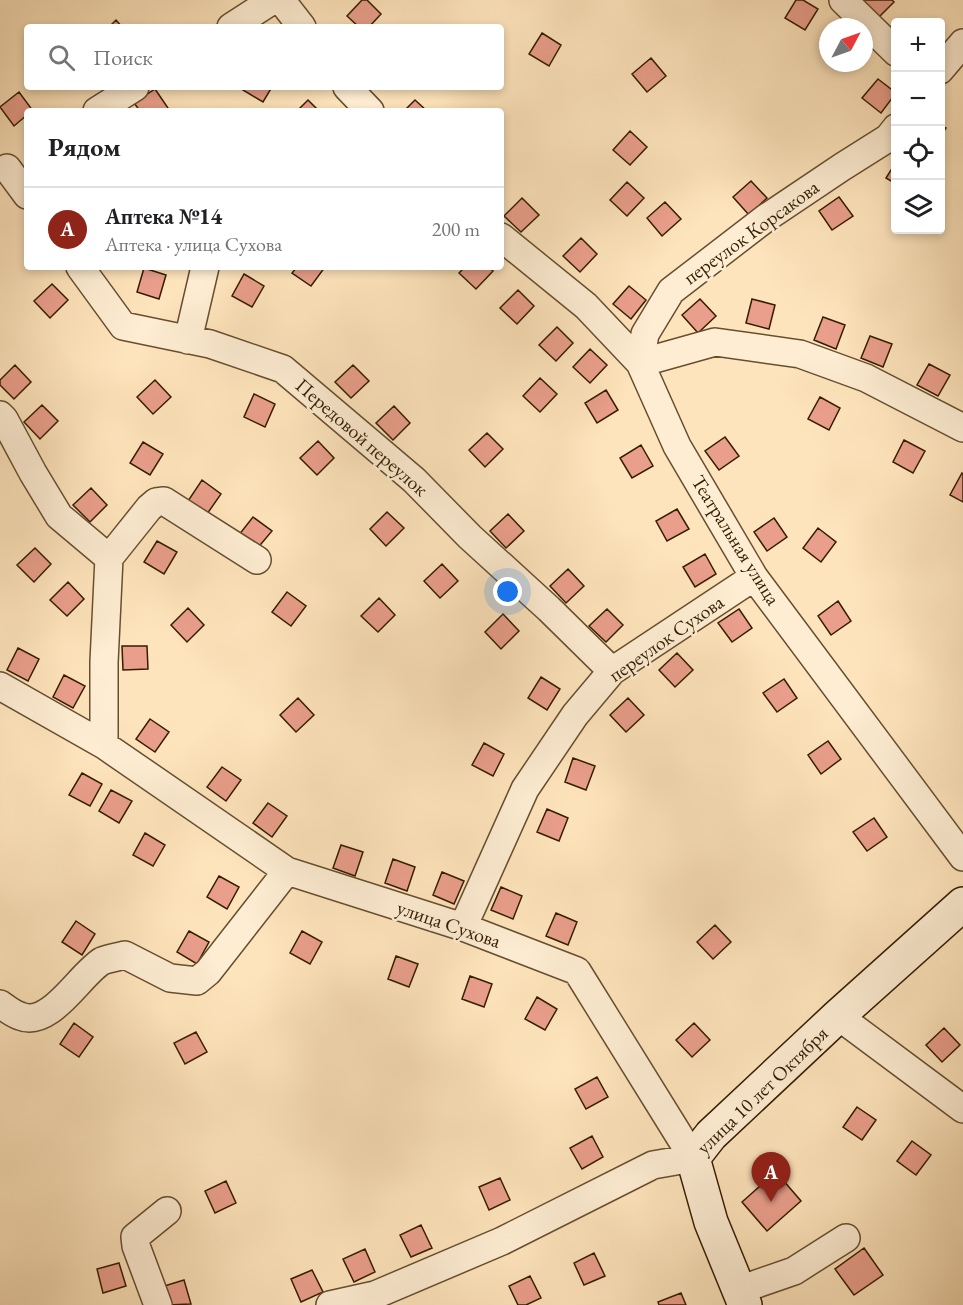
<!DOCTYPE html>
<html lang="ru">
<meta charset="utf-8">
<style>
:root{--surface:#fff;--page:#f6f6f6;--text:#202124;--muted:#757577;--line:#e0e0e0;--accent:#8f2418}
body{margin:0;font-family:"EB Garamond",serif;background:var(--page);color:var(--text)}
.controls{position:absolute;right:18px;top:18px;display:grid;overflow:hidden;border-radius:6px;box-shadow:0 3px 9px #0003}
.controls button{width:54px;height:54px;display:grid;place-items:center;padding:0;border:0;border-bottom:2px solid var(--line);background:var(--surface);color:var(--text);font:30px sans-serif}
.compass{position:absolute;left:819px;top:18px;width:54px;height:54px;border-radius:50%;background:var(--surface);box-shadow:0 3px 9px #0003;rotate:49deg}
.you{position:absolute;left:508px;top:592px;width:21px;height:21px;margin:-15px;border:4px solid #fff;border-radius:50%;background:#1a73e8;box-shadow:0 0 0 9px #1a73e833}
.badge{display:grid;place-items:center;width:39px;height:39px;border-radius:50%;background:var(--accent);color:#fff;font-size:20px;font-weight:700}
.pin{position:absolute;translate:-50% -50px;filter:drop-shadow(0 2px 3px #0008)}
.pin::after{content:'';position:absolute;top:32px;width:21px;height:18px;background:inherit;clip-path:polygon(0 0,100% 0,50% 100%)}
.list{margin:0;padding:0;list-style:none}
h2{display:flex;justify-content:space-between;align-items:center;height:78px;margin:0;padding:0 24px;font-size:26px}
h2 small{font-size:20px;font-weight:400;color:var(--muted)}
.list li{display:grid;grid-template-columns:39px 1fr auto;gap:18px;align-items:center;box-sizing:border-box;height:84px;padding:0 24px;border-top:2px solid var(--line)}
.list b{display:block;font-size:22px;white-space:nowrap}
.list p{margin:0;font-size:20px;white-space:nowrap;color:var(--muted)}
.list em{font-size:20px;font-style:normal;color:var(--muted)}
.icon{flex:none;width:33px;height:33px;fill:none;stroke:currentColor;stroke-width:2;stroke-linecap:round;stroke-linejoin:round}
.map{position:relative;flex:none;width:963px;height:1305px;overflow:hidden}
.search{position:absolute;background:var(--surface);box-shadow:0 3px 9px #0003;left:24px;top:24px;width:480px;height:66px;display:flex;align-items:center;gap:15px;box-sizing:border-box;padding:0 21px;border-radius:6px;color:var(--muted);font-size:22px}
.panel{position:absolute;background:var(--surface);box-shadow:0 3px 9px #0003;left:24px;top:108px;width:480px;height:162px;border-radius:6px}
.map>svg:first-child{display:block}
</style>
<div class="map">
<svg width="963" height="1305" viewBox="0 0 963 1305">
<rect width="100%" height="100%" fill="#fee4bc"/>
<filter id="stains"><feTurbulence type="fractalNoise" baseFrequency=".00333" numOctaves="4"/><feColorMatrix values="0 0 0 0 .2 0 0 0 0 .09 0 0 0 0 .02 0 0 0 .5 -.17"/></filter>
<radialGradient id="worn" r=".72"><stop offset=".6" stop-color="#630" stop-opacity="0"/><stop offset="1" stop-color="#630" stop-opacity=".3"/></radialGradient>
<path fill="#ea9f8c" stroke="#341d00" stroke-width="1.5" d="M362 0H367L381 14 369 27H359L347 16Z
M796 0H803L818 9 805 30 785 18Z
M863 0H892L894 2 877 19 860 3Z
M116 20 122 27H109Z
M542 33 561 45 549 66 529 54Z
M651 58 666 76 647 92 632 74Z
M878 79 896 93 881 113 862 98Z
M245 87H272L263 102 243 90Z
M155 89 168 108 164 111H140L134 103Z
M19 92 33 111H27V115L14 126 0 107Z
M308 100 319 111H297Z
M415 100 427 111H404Z
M940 125 946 128 940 137Z
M630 131 647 147 630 165 613 150Z
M896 162V184L886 178Z
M751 181 767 198 749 215 733 197Z
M627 182 644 198 627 216 610 200Z
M839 197 853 216 832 230 819 211Z
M522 198 539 215 521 232 504 216Z
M665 202 681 219 662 236 647 218Z
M581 238 597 254 580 272 563 256Z
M297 267H325L311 286 292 273Z
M465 267H488L493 271 476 289 459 273Z
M144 268 166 275 159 299 137 292Z
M244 274 264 286 252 307 232 296Z
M52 284 68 300 50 318 34 301Z
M629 286 646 300 631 319 613 304Z
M518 290 534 306 517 324 500 308Z
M700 299 716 316 698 333 682 315Z
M752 299 775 305 769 329 746 323Z
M823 317 845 325 836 349 814 340Z
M557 327 573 343 556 361 539 345Z
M870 336 892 344 883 367 861 358Z
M590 349 607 365 590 383 573 367Z
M929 364 950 375 938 396 917 385Z
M15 365 31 382 14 399 0 385V380Z
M353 365 369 381 351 398 335 382Z
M540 378 557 394 540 412 523 396Z
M155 380 171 397 153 414 137 397Z
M606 390 618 410 597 423 585 403Z
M254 394 275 404 265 427 244 417Z
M820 397 840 408 829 430 808 419Z
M42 405 58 421 40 439 24 422Z
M394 406 410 423 393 440 376 423Z
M487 433 503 449 485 467 469 450Z
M725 437 739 456 719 470 705 451Z
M904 440 925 451 913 473 893 462Z
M318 441 334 458 317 475 300 458Z
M143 442 163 454 150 475 130 463Z
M641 445 653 466 632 478 620 458Z
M962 473 963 474V502L950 495Z
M202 480 221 494 207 514 188 501Z
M91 488 107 505 90 522 73 505Z
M677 509 689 529 667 541 656 521Z
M387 512 404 528 386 546 370 529Z
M508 514 524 531 506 548 490 531Z
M253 517 272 531 256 550 238 536Z
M774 518 787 537 767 551 754 532Z
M818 528 836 542 821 562 803 548Z
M157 541 177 552 164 574 144 562Z
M35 548 51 564 34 582 17 565Z
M705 554 716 574 695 587 683 567Z
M442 564 458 581 440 598 424 581Z
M568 569 584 586 566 603 550 586Z
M68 582 84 599 67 616 50 600Z
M287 592 306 606 291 626 272 612Z
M379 598 395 615 378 632 361 616Z
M838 601 851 621 831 635 818 616Z
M188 608 204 625 187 642 171 625Z
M607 609 623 625 606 642 589 626Z
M739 609 752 628 732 642 718 623Z
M503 614 519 631 501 649 485 632Z
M122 646H147L148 669 123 670Z
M18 648 39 659 28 681 7 670Z
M677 653 693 670 675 687 659 670Z
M64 675 85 686 73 708 53 697Z
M541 677 560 689 547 710 528 698Z
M784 679 797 698 777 712 763 693Z
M298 698 314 715 296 732 280 715Z
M628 698 644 715 626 732 610 715Z
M150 719 169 732 155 752 136 739Z
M828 741 841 759 821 774 808 755Z
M484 743 504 754 493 776 472 765Z
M573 758 595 766 586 790 565 782Z
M222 767 241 780 226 801 207 787Z
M82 773 102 784 90 806 69 795Z
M111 790 132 801 119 823 99 811Z
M268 803 287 816 272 837 253 823Z
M547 809 568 818 559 841 537 832Z
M874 818 887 837 867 851 853 832Z
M145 833 165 845 153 866 133 855Z
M341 845 363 852 355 876 333 868Z
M393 859 415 867 407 891 385 883Z
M442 872 464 881 454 904 433 895Z
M219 876 239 887 227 909 207 897Z
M501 887 522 896 513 919 491 910Z
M556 913 577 922 568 945 546 936Z
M76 921 95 934 82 955 62 942Z
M715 925 731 942 713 959 697 942Z
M189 931 209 942 197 964 177 952Z
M302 931 322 942 310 964 290 953Z
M396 956 418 964 409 987 388 979Z
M470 976 492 984 484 1007 462 999Z
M537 997 557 1009 545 1030 525 1019Z
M74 1023 93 1037 79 1057 60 1044Z
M694 1023 710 1040 692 1057 676 1040Z
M944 1028 960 1045 942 1062 926 1045Z
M196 1032 207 1052 185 1064 174 1043Z
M597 1077 608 1097 586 1109 575 1089Z
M857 1107 876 1120 862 1140 843 1127Z
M592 1136 603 1157 582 1169 570 1148Z
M912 1141 931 1155 916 1175 897 1161Z
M776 1172 801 1201 767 1231 742 1202Z
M500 1178 510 1200 489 1210 479 1187Z
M226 1181 236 1203 215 1213 205 1191Z
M421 1225 432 1248 411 1257 400 1235Z
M864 1248 883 1275 854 1295 835 1269Z
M365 1249 375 1272 354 1282 343 1259Z
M594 1253 605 1276 584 1285 574 1263Z
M119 1263 126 1286 103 1293 97 1269Z
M312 1270 323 1292 301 1302 291 1279Z
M530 1276 541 1298 526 1305H518L509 1286Z
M184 1280 191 1304 167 1305 161 1287Z
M681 1293 686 1305H659L658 1302Z"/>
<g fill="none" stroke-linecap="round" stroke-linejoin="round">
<defs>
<path id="street" d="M281 0 302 27
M843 0 896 52
M231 27 273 0
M940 70 963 43
M347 87 370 111
M97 111 135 87
M896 128 888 138 842 167 766 218 671 291 645 334 640 363 715 342 800 354 866 378 963 428
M7 168 27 195
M501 237 586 306 640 363 677 446 754 577 963 857
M80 267 123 326 210 344 283 369 414 480 470 537 549 609 612 671
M188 340 205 267
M0 415 4 419 33 473 59 516 109 558 104 662V745
M109 558 149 508 156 502 164 501 257 560
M0 686 104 745 287 871 463 927 577 971 693 1158 653 1165 502 1241 375 1295 330 1305
M463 927 525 789 575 715 612 671 754 577
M0 1004C6 1008 13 1014 20 1016 50 1029 80 974 102 961 109 958 118 957 125 955L170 978 197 981 208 972 287 871
M838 1016 963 1109
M739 1290 794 1271 846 1238
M158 1305 136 1246 135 1237 167 1211"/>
<path id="secondary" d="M745 1305 711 1222 693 1158 711 1135 838 1016 963 904"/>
</defs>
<use href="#street" stroke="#664f2f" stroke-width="30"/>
<use href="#secondary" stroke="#341d00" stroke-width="36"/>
<use href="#street" stroke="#feedd3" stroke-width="27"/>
<use href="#secondary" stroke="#feedd3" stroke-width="33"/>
</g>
<g text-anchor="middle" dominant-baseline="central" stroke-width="5" stroke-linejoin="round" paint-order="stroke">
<g font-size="20" fill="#341d00" stroke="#feedd3">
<text transform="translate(751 232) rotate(-36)">переулок Корсакова</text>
<text transform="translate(362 437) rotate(41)">Передовой переулок</text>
<text transform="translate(736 540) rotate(58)">Театральная улица</text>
<text transform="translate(666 638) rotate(-35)">переулок Сухова</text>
<text transform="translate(449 924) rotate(19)">улица Сухова</text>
<text transform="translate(762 1090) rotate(-44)">улица 10 лет Октября</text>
</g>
</g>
<rect width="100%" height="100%" filter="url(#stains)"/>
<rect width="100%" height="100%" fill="url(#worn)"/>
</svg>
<div class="controls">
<button>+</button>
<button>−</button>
<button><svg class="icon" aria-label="locate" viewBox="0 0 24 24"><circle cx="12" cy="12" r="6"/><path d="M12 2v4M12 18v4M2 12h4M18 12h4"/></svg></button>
<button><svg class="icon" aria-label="layers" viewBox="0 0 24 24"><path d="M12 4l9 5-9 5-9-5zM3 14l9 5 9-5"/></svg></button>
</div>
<svg class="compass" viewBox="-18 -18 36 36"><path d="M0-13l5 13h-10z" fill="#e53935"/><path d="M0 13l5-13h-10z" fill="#757577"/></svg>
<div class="you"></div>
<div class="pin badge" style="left:771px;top:1202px">A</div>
<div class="search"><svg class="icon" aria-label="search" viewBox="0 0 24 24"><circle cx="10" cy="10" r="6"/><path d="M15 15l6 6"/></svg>Поиск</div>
<section class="panel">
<h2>Рядом<small></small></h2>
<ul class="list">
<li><span class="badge">A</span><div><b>Аптека №14</b><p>Аптека · улица Сухова</p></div><em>200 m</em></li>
</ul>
</section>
</div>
